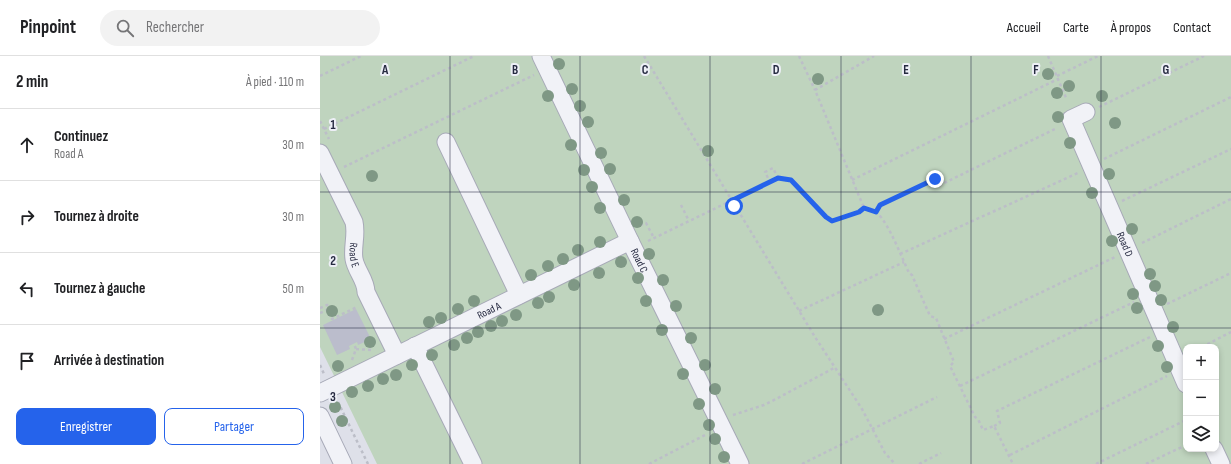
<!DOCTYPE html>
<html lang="fr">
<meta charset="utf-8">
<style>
:root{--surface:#fff;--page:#f2f2f2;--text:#202124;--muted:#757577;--line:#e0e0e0;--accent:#2563eb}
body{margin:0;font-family:"Sofia Sans Condensed",sans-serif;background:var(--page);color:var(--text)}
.controls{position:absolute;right:12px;bottom:12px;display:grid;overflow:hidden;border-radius:8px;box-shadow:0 2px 6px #0003}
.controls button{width:36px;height:36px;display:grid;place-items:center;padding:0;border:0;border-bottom:1px solid var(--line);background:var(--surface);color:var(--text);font:20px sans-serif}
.stop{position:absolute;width:12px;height:12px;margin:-9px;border:3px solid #2563eb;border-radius:50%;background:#fff}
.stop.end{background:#2563eb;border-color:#fff;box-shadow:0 1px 4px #0008}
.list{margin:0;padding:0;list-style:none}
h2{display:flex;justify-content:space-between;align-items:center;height:52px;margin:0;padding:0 16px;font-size:17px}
h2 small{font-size:13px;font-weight:400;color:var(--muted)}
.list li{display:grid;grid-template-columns:26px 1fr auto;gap:12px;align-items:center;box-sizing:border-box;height:72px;padding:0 16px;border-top:1px solid var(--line)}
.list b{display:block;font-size:15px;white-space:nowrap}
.list p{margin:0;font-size:13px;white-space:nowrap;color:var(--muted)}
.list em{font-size:13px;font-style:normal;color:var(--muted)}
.actions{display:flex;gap:8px;padding:12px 16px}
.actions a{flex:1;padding:9px 0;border:1px solid var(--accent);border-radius:8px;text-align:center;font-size:14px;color:var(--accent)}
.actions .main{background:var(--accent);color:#fff}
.icon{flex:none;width:22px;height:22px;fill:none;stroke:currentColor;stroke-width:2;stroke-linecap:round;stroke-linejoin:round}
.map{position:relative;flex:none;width:911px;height:408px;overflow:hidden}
header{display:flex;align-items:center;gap:24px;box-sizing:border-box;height:56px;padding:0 20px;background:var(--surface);border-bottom:1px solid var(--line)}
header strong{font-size:19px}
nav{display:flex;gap:22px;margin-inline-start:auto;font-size:14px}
.search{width:280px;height:36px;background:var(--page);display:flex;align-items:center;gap:10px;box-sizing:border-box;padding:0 14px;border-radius:22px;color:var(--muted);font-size:15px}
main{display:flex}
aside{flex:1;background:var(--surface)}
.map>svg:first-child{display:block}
</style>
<header>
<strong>Pinpoint</strong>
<div class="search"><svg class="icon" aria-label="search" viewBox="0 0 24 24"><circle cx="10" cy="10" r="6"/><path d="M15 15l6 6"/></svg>Rechercher</div>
<nav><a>Accueil</a><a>Carte</a><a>À propos</a><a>Contact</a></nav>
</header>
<main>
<aside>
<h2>2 min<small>À pied · 110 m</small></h2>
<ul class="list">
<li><svg class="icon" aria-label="ahead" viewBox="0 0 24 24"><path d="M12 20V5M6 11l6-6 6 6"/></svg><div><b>Continuez</b><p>Road A</p></div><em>30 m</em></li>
<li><svg class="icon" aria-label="right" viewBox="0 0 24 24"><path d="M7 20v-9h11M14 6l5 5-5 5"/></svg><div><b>Tournez à droite</b></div><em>30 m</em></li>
<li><svg class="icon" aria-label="left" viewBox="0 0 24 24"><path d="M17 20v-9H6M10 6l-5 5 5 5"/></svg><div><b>Tournez à gauche</b></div><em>50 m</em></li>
<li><svg class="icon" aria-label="arrive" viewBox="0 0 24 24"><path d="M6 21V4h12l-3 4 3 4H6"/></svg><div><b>Arrivée à destination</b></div></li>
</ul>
<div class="actions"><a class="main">Enregistrer</a><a>Partager</a></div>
</aside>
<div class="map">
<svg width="911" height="408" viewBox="0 0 911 408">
<rect width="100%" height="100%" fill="#dee0e9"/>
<path fill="#bfd4be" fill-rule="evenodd" d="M0 0H911V408H57L0 291ZM866 291H896V393H866Z"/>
<path fill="#bbbdcc" d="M36 253 51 283 38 289 37 286 29 290 30 293 17 299 3 269Z"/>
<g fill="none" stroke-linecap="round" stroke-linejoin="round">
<defs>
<g id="minor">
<path id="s1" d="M221 0 310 185 420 408"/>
<path id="s2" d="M766 56 751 63 866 328"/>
<path d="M126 86 199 239"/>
<path id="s3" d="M0 97 34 166C37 179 32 191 34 203 36 215 46 224 46 236L77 299"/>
<path d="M95 290 153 408"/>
<path id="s4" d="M0 337 310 185"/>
<path d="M0 360 23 408"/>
<path d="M894 393 901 408"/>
</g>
</defs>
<use href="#minor" stroke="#a7a9b7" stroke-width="19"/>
<path stroke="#bcbec8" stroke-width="2.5" stroke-dasharray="3 3" stroke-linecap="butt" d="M324 0 495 281 542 353 565 397 575 408
M479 0 495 34
M728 0 747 44
M0 20 41 0
M737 20 778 0
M779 51 884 0
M0 65 9 83
M4 73 154 0
M784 103 911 41
M24 111 214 19
M458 122 471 124 476 127 506 161 512 165 539 156 544 152 495 34 554 0
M532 124 738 23
M802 145 911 93
M361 149 369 165
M544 152C549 153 554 154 558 158 569 168 582 202 589 217L592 219 610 260 616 262 634 306 630 310 655 361 658 363 663 374 674 370 693 408
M555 156 560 149 615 123 618 130 737 72
M320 169 326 167 334 182
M328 185 458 122 453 112 445 116 450 126
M822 187 911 143
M580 198 758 117
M847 248 911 217
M0 252 7 249H11
M479 255 584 206
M0 257 7 254 12 263
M12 264V263L37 251
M624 283 795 201
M882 291 911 276
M36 293 51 294
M32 304 36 293 34 288
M0 309 4 318
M640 330 814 246
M18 346 48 408
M413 359 444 349 456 343 514 312
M674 370 680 367 677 355 830 281
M690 399 847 320
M329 408 387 378
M482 408 617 341
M599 408 621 397
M776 408 866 364
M826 408 866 389"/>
<use href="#minor" stroke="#f1f2f7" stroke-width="17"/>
</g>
<g fill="#7f9885">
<circle cx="239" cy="8" r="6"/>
<circle cx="728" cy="18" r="6"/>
<circle cx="498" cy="23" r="6"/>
<circle cx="749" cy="30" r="6"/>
<circle cx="252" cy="33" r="6"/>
<circle cx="737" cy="37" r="6"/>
<circle cx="228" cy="40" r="6"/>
<circle cx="782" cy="40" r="6"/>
<circle cx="260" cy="50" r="6"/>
<circle cx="738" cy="61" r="6"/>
<circle cx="268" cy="66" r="6"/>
<circle cx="795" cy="67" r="6"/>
<circle cx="750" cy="87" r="6"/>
<circle cx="251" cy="89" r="6"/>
<circle cx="388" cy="95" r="6"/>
<circle cx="281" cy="97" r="6"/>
<circle cx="290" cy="113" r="6"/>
<circle cx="264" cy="114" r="6"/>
<circle cx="789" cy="118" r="6"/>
<circle cx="52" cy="120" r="6"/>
<circle cx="272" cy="131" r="6"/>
<circle cx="772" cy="137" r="6"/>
<circle cx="304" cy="144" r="6"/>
<circle cx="280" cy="152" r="6"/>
<circle cx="317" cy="166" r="6"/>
<circle cx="812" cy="173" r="6"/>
<circle cx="792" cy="185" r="6"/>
<circle cx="280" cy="186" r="6"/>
<circle cx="258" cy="194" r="6"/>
<circle cx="329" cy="198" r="6"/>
<circle cx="243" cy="203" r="6"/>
<circle cx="301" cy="206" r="6"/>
<circle cx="228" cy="210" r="6"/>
<circle cx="279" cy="217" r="6"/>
<circle cx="830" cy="218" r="6"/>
<circle cx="211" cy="219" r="6"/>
<circle cx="318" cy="222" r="6"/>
<circle cx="343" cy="224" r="6"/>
<circle cx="254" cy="229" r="6"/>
<circle cx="835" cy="230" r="6"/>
<circle cx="813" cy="238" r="6"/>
<circle cx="229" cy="241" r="6"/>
<circle cx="841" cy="244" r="6"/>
<circle cx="154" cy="245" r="6"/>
<circle cx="326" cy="245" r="6"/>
<circle cx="218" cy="247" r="6"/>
<circle cx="356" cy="250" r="6"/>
<circle cx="817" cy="252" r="6"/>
<circle cx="138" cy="253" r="6"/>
<circle cx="558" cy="254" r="6"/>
<circle cx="12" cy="255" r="6"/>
<circle cx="196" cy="259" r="6"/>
<circle cx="121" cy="262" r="6"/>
<circle cx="182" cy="265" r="6"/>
<circle cx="109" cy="266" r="6"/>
<circle cx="171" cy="270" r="6"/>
<circle cx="853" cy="271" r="6"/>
<circle cx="342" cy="274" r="6"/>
<circle cx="158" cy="276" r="6"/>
<circle cx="147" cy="282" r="6"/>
<circle cx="371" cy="282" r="6"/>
<circle cx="50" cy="286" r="6"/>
<circle cx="134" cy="289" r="6"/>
<circle cx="838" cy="290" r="6"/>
<circle cx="112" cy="299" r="6"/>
<circle cx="92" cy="309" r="6"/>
<circle cx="385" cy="309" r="6"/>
<circle cx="18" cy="310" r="6"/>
<circle cx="847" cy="311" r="6"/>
<circle cx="363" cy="318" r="6"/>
<circle cx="76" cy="319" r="6"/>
<circle cx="63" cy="323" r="6"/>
<circle cx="48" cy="330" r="6"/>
<circle cx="395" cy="333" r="6"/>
<circle cx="32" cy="336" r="6"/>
<circle cx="379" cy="348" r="6"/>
<circle cx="15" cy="351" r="6"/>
<circle cx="22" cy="365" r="6"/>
<circle cx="389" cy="369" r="6"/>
<circle cx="395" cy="383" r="6"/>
<circle cx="404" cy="401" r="6"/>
</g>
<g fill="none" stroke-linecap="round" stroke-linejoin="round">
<path stroke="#2563eb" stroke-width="5" d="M414 150 411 145 458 122 471 124 506 161 512 165 539 156 544 152 556 156 560 149 615 123"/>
</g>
<path fill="none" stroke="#262a41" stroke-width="1" stroke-opacity="0.55" d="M130 0V408M260 0V408M390 0V408M521 0V408M651 0V408M781 0V408M0 136H911M0 272H911"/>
<g text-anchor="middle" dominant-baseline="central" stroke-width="4" stroke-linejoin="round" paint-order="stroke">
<g font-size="11" fill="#262a41" stroke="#edeff6">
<text stroke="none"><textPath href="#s2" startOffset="153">Road D</textPath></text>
<text stroke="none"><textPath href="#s3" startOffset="110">Road E</textPath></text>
<text stroke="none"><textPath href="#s1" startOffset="227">Road C</textPath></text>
<text stroke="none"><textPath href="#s4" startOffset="188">Road A</textPath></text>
</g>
</g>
<g font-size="13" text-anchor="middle" font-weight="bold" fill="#262a41" stroke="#edeff6" stroke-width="4" stroke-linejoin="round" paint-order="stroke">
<text x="65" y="18">A</text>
<text x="195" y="18">B</text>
<text x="325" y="18">C</text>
<text x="456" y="18">D</text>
<text x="586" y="18">E</text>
<text x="716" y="18">F</text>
<text x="846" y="18">G</text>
<text x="13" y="73">1</text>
<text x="13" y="209">2</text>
<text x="13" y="345">3</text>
</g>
</svg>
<div class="controls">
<button>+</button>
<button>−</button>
<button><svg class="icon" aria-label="layers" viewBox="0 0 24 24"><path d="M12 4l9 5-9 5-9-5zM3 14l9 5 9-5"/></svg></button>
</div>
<div class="stop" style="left:414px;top:150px"></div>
<div class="stop end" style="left:615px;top:123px"></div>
</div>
</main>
